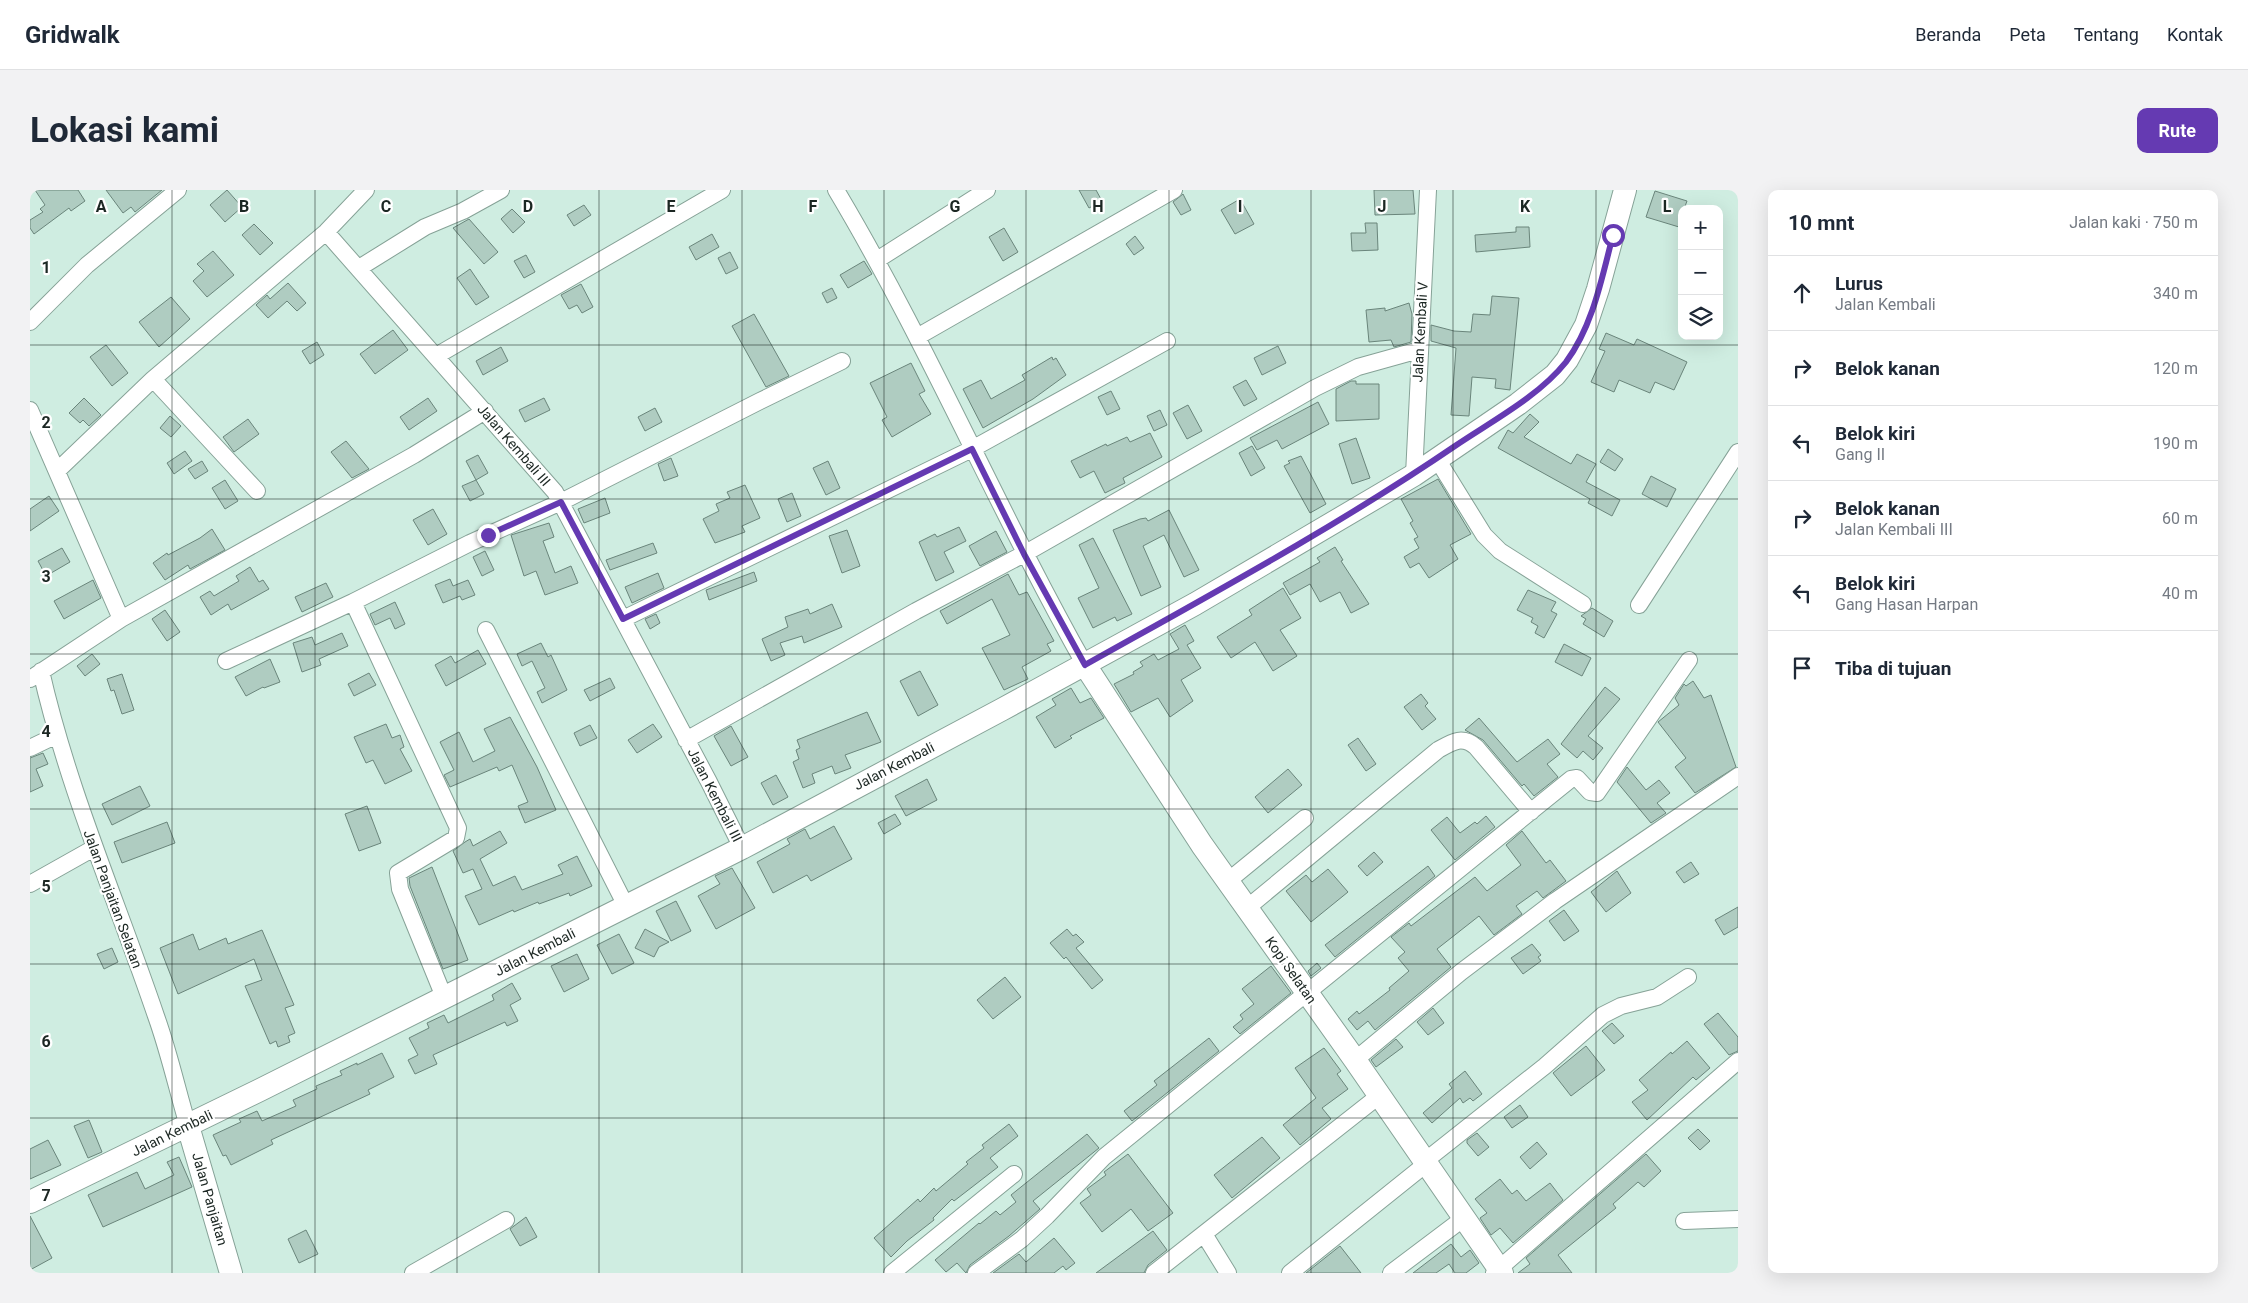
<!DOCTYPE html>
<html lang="id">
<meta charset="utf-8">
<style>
:root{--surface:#fff;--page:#f2f2f3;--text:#1f2937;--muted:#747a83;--line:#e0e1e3;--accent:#653ab2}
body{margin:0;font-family:Roboto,sans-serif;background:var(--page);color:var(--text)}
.controls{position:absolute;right:15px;top:15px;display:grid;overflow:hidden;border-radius:10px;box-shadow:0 5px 20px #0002}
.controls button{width:45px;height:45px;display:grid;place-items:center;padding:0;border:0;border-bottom:1px solid var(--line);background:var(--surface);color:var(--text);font:25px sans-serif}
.stop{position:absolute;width:15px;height:15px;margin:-11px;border:4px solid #653ab2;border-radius:50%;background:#fff}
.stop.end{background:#653ab2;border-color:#fff;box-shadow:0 1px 5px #0008}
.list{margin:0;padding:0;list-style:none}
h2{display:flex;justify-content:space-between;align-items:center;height:65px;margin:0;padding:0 20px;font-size:21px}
h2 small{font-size:16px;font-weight:400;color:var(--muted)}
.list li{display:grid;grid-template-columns:32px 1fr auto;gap:15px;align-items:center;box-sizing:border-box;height:75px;padding:0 20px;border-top:1px solid var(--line)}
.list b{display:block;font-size:19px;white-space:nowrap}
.list p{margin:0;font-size:16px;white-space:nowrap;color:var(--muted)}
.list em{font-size:16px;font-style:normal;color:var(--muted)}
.icon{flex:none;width:28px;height:28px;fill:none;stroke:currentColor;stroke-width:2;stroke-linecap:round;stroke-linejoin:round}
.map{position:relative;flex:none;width:1708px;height:1083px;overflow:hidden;border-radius:10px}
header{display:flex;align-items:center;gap:30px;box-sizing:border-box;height:70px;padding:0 25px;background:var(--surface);border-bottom:1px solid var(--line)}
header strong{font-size:24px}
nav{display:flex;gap:28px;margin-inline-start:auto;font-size:18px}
.intro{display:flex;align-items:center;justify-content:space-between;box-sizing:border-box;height:120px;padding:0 30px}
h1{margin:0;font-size:35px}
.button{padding:12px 22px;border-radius:10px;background:var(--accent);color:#fff;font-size:18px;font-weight:700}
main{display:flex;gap:30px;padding:0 30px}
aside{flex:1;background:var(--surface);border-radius:10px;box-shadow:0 5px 20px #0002}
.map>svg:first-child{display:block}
</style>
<header>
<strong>Gridwalk</strong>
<nav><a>Beranda</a><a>Peta</a><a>Tentang</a><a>Kontak</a></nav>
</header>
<div class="intro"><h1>Lokasi kami</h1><a class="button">Rute</a></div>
<main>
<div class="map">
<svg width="1708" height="1083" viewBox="0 0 1708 1083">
<rect width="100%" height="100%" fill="#cfede1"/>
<path fill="#afccc1" stroke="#6a857b" d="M5 0H48L55 11 41 21 39 18 4 44 0 38V30L13 22 10 19 15 15Z
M76 0H132L105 22 101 17 93 23Z
M197 0 212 17 195 32 180 15Z
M1049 0H1066L1072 11 1059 18Z
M1344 0H1383L1385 24 1345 25Z
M1625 1 1657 11 1654 19H1652L1649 37 1616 27Z
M1153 4 1161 20 1151 25 1143 12Z
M1210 9 1224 34 1205 44 1191 20Z
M554 15 561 25 544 36 537 25Z
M482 19 495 32 483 43 471 29Z
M439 29 468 62 454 74 423 38Z
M1335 33H1347L1348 60 1322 61 1321 43H1336Z
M224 34 243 53 230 65 212 45Z
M1486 37H1499L1500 57 1446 62 1445 45 1486 42Z
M974 38 988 62 973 71 959 47Z
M682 44 689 57 666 70 659 57Z
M1105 46 1114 58 1104 65 1096 54Z
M183 61 204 85 177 107 163 91 174 81 167 74Z
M700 62 708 78 696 84 688 68Z
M496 65 505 82 494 88 484 71Z
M834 71 842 84 818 98 810 85Z
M440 79 459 107 446 115 427 88Z
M258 93 276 113 267 121 257 111 238 128 226 115 237 105 240 109Z
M551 94 563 117 552 123 547 115 539 119 531 105Z
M802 98 807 108 797 113 792 103Z
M1462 106 1489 108 1480 200 1465 198 1466 189 1442 187 1439 226 1421 225 1426 158 1401 151V135L1424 141 1441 142 1443 124 1460 125Z
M141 107 160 129 129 157 109 132Z
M1379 113 1382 124 1381 152 1364 157 1361 150 1339 152 1336 120 1355 118V121Z
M724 124 759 186 736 197 702 136Z
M363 140 378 160 345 184 330 164Z
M1576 143 1604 155 1607 149 1657 172 1644 200 1625 192 1620 203 1589 190 1584 202 1561 192 1575 161 1569 159Z
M287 152 294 165 280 174 272 161Z
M76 155 98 183 82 196 60 167Z
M1248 156 1256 173 1232 185 1224 168Z
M471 157 478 171 453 185 446 171Z
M1022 167 1023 170 1026 168 1036 185 1003 209 953 238 933 199 951 190 961 209 995 190 992 185Z
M881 173 895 201 889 204 901 224 862 247 852 230 857 227 840 193Z
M1216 190 1227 209 1214 216 1203 197Z
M1321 191H1326V194H1349V229L1306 231V199Z
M1081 201 1090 219 1077 225 1068 207Z
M54 208 71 225 59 236 53 230 50 233 39 223Z
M398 208 407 221 379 240 370 227Z
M514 208 520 220 495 232 489 220Z
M1288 212 1299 234 1252 259 1247 250 1227 260 1220 248Z
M1158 215 1172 241 1157 249 1143 223Z
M625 218 632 232 615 241 608 227Z
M1130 220 1137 235 1124 241 1117 226Z
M1500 224 1509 232 1494 247 1541 274 1547 264 1566 274 1556 292 1590 310 1582 326 1558 313 1560 309 1468 258 1478 240 1483 243Z
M140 226 151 236 141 247 130 238Z
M218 229 229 244 204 262 193 247Z
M1120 243 1132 267 1093 288 1095 293 1075 303 1064 281 1050 288 1041 271 1076 254 1077 256 1097 247 1100 252Z
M1326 248 1340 288 1322 294 1309 254Z
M316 251 339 279 322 288 301 262Z
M1222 256 1235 278 1221 286 1209 263Z
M1578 259 1593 269 1585 281 1570 272Z
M155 261 162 271 144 284 137 273Z
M448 265 458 283 446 290 436 271Z
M1271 266 1296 314 1280 323 1254 276 1260 273 1258 271Z
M641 268 648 286 634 291 628 274Z
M172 271 178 281 165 289 158 279Z
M798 271 810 298 796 305 783 278Z
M1621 286 1646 299 1637 317 1612 304Z
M1408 289 1441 344 1420 355 1428 369 1399 388 1389 373 1380 378 1374 367 1389 358 1384 349 1388 347 1380 333 1383 331 1371 309Z
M195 290 208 311 195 319 182 298Z
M446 290 454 304 440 311 432 296Z
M715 295 730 328 712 336 715 342 685 353 673 329 689 321 686 314 700 308 697 302Z
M762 303 771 326 757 332 748 309Z
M19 306 29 321 0 341V319Z
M575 308 580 323 554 333 548 319Z
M403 319 417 344 398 355 383 330Z
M1139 320 1169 380 1154 387 1134 345 1113 356 1131 397 1111 406 1083 340 1110 329 1116 328 1118 331Z
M519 333 524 347 513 351 525 383 541 376 548 393 515 405 506 381 494 386 481 345Z
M929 337 936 351 914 362 924 382 906 391 889 352 905 344 907 347Z
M182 339 195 360 160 379 158 375 135 390 123 373 137 363 138 365 170 348Z
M817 340 830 376 812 383 799 346Z
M966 341 977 362 950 376 939 356Z
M1063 348 1102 424 1087 431 1085 427 1063 438 1048 408 1069 398 1049 355Z
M623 353 627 363 580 380 576 370Z
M1305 357 1313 370 1311 371 1339 414 1321 423 1310 402 1290 412 1280 394 1260 405 1253 393 1290 372 1287 368Z
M32 358 40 372 16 386 8 371Z
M455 361 464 380 452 386 443 367Z
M220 377 229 392 233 390 239 399 201 420 198 414 181 425 170 407 180 401 184 406 209 391 206 386Z
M724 382 727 391 679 410 676 400Z
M628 383 634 398 602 413 595 397Z
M978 384 989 405 997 402 1024 451 1017 454 1021 461 992 477 998 489 974 500 952 458 980 445 962 409 917 434 910 421Z
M420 389 423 396 438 390 445 405 432 410 430 406 413 413 405 395Z
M63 390 71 408 34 429 24 411Z
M296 393 303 407 272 422 265 407Z
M1253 398 1271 428 1250 440 1267 466 1243 481 1225 452 1201 468 1187 447 1222 425 1219 420Z
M1498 400 1526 412 1521 421 1527 424 1514 448 1505 443 1508 436 1501 432 1503 428 1487 420Z
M365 412 375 434 365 439 360 428 345 435 340 424Z
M802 414 812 437 774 453 772 446 750 453 755 465 741 471 732 449 758 437 755 427 778 419 780 424Z
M1562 418 1583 431 1574 447 1553 434 1556 429 1551 426Z
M135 420 150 442 137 451 122 429Z
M626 424 630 433 620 439 615 429Z
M1155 435 1164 451 1157 455 1171 478 1151 490 1163 511 1140 527 1128 508 1101 522 1084 494 1104 484 1103 482 1113 476 1110 472 1124 464 1128 470 1149 459 1140 444Z
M312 443 318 456 289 469 291 475 272 482 263 453 282 447 285 455Z
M511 453 518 467 521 465 537 500 512 513 507 502 515 498 502 471 492 476 487 464Z
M1534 454 1561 468 1552 486 1525 472Z
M448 460 456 474 416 496 405 475 421 466 425 473Z
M62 464 70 474 55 486 47 476Z
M240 469 250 492 234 498 233 497 216 506 205 487Z
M890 481 908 515 888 526 870 491Z
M339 483 346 495 324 506 318 494Z
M92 484 104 520 92 524 84 500 81 501 77 489Z
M580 488 585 498 560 511 554 500Z
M1663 491 1674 508 1681 505 1706 577 1665 603 1645 577 1656 568 1628 532 1649 515 1645 508 1654 494 1656 496Z
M1575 497 1590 509 1558 546 1573 558 1563 570 1553 561 1547 568 1531 554Z
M1041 498 1050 513 1061 508 1074 528 1040 546 1042 548 1025 558 1006 527 1026 515 1022 509Z
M1391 504 1398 513 1395 516 1406 529 1392 540 1374 517Z
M837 522 851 552 815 565 821 578 805 584 802 576 782 584 785 593 773 598 763 572 769 569 766 560 770 558 767 550Z
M480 527 507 577 526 620 495 633 488 616 498 612 482 575 469 581 467 577 420 597 414 585 424 580 410 552 429 542 443 572 465 561 454 539Z
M1449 528 1487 572 1518 549 1530 564 1517 574 1528 587 1504 606 1494 594 1492 596 1453 550 1435 540Z
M356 534 362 548 370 545 374 557 370 559 382 581 355 594 343 570 336 573 324 547Z
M623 534 632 547 607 563 598 550Z
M560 535 567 548 550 556 544 543Z
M701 536 718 567 701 576 684 546Z
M1328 548 1346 574 1336 581 1318 555Z
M13 563 18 574 6 579 13 596 0 602V568Z
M1597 577 1616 600 1629 590 1640 603 1627 613 1636 623 1621 633 1587 592Z
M1258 579 1272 595 1238 623 1225 607Z
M746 585 758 607 743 615 731 593Z
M897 589 907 610 876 626 865 606Z
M110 596 120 616 82 635 72 614Z
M337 616 351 653 329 661 315 624Z
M865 624 871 634 854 644 848 633Z
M1456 626 1465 637 1425 670 1401 640 1417 627 1430 643 1445 632 1447 634Z
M137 632 145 653 92 673 84 652Z
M804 636 822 669 781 691 777 685 743 703 727 672 760 654 757 649 775 639 780 649Z
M470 641 477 653 450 669 463 696 485 686 492 700 533 684 528 675 547 666 562 696 540 706 539 703 509 714 508 712 484 722 483 720 449 735 435 706 452 699 443 679 433 683 423 661 435 652 440 649 443 656Z
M1492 641 1516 673 1520 670 1536 691 1513 708 1507 701 1486 716 1492 724 1464 745 1449 726 1407 759 1421 777 1345 840 1338 831 1327 840 1318 829 1327 821 1329 824 1360 800 1359 798 1379 781 1368 768 1375 762 1361 747 1379 733 1381 736 1445 687 1457 701 1491 675 1476 655Z
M1344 662 1353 672 1337 686 1328 676Z
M1661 672 1669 684 1654 693 1646 682Z
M1398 676 1405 686 1305 767 1295 755Z
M402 677 438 770 413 779 380 696 379 688Z
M702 678 725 718 686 739 668 706 690 694 685 686Z
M1298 679 1318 702 1281 732 1256 701 1276 685 1282 692Z
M1587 681 1601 703 1576 722 1561 702Z
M646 711 661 741 641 751 626 721Z
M1708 717V737L1694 745 1685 730Z
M1534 720 1549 741 1534 751 1519 731Z
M615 739 639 752 629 757 624 767 605 758Z
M1037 739 1043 746 1046 744 1054 752 1046 758 1073 790 1062 799 1036 767 1034 769 1020 753Z
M232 740 264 815 255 818 265 843 258 846 260 852 248 857 246 851 240 854 215 796 232 790 224 769 148 804 130 758 163 744 169 760 196 748 198 754Z
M589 744 604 773 582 784 567 755Z
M1502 754 1511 765 1508 767 1511 771 1493 784 1481 768Z
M82 758 88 772 74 779 67 764Z
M547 764 559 789 534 802 521 776Z
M1287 773 1291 778 1281 786 1278 781Z
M1241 776 1261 803 1210 844 1203 837 1213 829 1210 825 1224 814 1212 799Z
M975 787 991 807 963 829 947 810Z
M482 793 491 809 480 815 488 831 477 836 475 832 403 865 407 874 385 884 378 870 388 865 379 848 399 838 397 833 414 825 418 833 464 810 462 805Z
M1403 818 1414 833 1398 845 1387 832Z
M1688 823 1708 847V861L1699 865 1674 834Z
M1582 833 1594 846 1584 854 1572 841Z
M1179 848 1189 861 1102 931 1094 921 1127 895 1124 891Z
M1366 849 1373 857 1346 877 1341 870Z
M1657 851 1680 878 1666 890 1663 887 1617 930 1602 912 1618 900 1609 890 1641 862 1642 864Z
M1556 856 1575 880 1541 906 1523 883Z
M1294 858 1311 881 1307 884 1318 899 1292 918 1301 929 1270 955 1253 935 1286 908 1265 878Z
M352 863 364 887 338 900 340 904 241 950 243 954 201 975 196 965 193 966 183 945 211 932 209 929 227 921 232 931 266 916 263 910 287 899 286 896 312 885 310 881 327 873V875Z
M1435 881 1452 904 1443 911 1440 908 1433 913 1430 908 1402 933 1393 923 1422 898 1419 894Z
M1490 915 1498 927 1482 938 1474 927Z
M59 930 72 962 58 968 44 936Z
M979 934 988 946 960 968 968 977 924 1011 922 1009 903 1028 904 1030 877 1051 861 1067 844 1048 888 1009 890 1012 904 998 906 1001 925 985 938 974 936 972 954 958 952 955Z
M1668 939 1680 951 1670 960 1658 948Z
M1447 943 1459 957 1448 966 1437 953V950Z
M1057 944 1069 958 1003 1011 1010 1019 979 1046 940 1075 936 1083 927 1073 916 1082 905 1070 949 1033 950 1034 966 1021 970 1025 986 1012 981 1005Z
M1232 947 1250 968 1202 1008 1184 985Z
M18 950 31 975 0 989V959Z
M1507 952 1517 964 1500 979 1490 967Z
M1098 964 1143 1023 1118 1041 1101 1019 1072 1042 1050 1013 1061 1005 1057 999 1076 985 1074 982Z
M1616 964 1631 981 1614 997 1608 992 1583 1014 1586 1018 1528 1065 1542 1083H1488L1500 1074 1496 1068Z
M149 967 162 997 73 1037 58 1005 107 982 115 999 144 985 137 972Z
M1470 989 1482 1004 1487 1000 1496 1011 1520 993 1533 1010 1483 1053 1470 1038 1461 1045 1450 1028 1457 1023 1445 1009Z
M0 1026 22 1068 0 1080Z
M496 1027 507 1047 490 1056 480 1039Z
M276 1040 288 1064 269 1073 258 1049Z
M1123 1041 1137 1060 1118 1075 1114 1083H1066Z
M1024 1048 1045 1073 1036 1080 1033 1076 1024 1083H963L989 1064 996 1072Z
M1421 1054 1431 1067 1440 1060 1449 1073 1436 1083H1425L1419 1074 1406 1083H1383Z
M1310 1056 1331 1083H1276Z"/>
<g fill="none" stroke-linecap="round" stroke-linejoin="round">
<defs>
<path id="street" d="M806 0C898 154 967 319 1055 475
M296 42 525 302 679 592 712 658
M847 70 957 0
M329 78 395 37 433 21 471 0
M0 132 57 75 148 0
M887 147 1144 0
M406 166 692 0
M123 189 227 301
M0 220 91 429 0 489
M1407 269 1454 345 1470 361 1553 414
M27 281 123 189 296 42 336 0
M1384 285 1398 0
M323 412 428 638 426 648 368 683 370 699 414 807
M1609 415 1708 262
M91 429 384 265 455 221
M593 429 942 259 1137 151
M456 440 596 716
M196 471 323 412 440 353 531 312 730 211 812 171
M11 481C38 600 87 711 126 826 139 862 147 899 158 936
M656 550 886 421 994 364 1285 198 1328 177 1389 160
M0 558 27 545
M1198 691 1275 628
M0 694 64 658
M1217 718 1408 560C1422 552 1432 545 1446 557L1501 622
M1325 870 1431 782 1525 711 1708 586
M1395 971 1515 876 1573 825 1591 816 1627 807 1658 787
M1654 1031 1708 1029
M1174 1044 1198 1083
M383 1083 476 1030
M862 1083 984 984
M946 1083 992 1049 1017 1026 1074 967 1541 589 1547 588 1560 602 1567 603 1659 470
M1124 1083 1350 905
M1260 1083 1396 974
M1361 1083 1434 1028
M1464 1083 1708 871"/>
<path id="secondary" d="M1055 475 1172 655 1325 870 1472 1083
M158 936 201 1083
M0 1012 230 900 712 658 971 520 1165 414 1384 285 1488 214 1525 185 1537 170 1556 135 1568 99 1595 0"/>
</defs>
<use href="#street" stroke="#86a297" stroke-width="18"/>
<use href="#secondary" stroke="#86a297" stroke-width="24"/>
<use href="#street" stroke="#fff" stroke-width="16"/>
<use href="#secondary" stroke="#fff" stroke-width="22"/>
</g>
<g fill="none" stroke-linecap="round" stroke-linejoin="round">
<path stroke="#653ab2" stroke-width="6" d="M458 345 531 312 593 429 942 259 994 364 1055 475C1180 405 1306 337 1425 256 1462 231 1508 207 1536 172 1563 136 1572 87 1583 45"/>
</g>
<path fill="none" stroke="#1c2723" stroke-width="1" stroke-opacity="0.55" d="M142 0V1083M285 0V1083M427 0V1083M569 0V1083M712 0V1083M854 0V1083M996 0V1083M1139 0V1083M1281 0V1083M1423 0V1083M1566 0V1083M0 155H1708M0 309H1708M0 464H1708M0 619H1708M0 774H1708M0 928H1708"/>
<g text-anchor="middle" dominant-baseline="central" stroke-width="4.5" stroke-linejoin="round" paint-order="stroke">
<g font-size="14" fill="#1c2723" stroke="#fff">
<text transform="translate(1390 142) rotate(-87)">Jalan Kembali V</text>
<text transform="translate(484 255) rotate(49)">Jalan Kembali III</text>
<text transform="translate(864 576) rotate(-27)">Jalan Kembali</text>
<text transform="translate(685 605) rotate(63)">Jalan Kembali III</text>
<text transform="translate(83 709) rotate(70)">Jalan Panjaitan Selatan</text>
<text transform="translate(505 762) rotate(-27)">Jalan Kembali</text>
<text transform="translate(1261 780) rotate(55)">Kopi Selatan</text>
<text transform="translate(142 943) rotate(-26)">Jalan Kembali</text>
<text transform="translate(180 1009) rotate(74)">Jalan Panjaitan</text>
</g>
</g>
<g font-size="16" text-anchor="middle" font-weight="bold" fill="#1c2723" stroke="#fff" stroke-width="4.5" stroke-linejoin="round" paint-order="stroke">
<text x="71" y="22">A</text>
<text x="214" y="22">B</text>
<text x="356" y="22">C</text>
<text x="498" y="22">D</text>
<text x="641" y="22">E</text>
<text x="783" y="22">F</text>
<text x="925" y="22">G</text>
<text x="1068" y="22">H</text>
<text x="1210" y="22">I</text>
<text x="1352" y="22">J</text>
<text x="1495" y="22">K</text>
<text x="1637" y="22">L</text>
<text x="16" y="83">1</text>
<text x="16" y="238">2</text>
<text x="16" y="392">3</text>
<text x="16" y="547">4</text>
<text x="16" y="702">5</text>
<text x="16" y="857">6</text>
<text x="16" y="1011">7</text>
</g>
</svg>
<div class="controls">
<button>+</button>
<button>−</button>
<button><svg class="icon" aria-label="layers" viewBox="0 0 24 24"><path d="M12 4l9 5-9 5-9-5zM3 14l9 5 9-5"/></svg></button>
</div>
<div class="stop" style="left:1583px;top:45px"></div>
<div class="stop end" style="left:458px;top:345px"></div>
</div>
<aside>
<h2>10 mnt<small>Jalan kaki · 750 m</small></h2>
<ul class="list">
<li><svg class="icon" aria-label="ahead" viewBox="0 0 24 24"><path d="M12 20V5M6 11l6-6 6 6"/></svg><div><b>Lurus</b><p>Jalan Kembali</p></div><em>340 m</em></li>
<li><svg class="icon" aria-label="right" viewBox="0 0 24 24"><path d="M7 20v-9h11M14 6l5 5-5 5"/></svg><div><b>Belok kanan</b></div><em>120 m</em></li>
<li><svg class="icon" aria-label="left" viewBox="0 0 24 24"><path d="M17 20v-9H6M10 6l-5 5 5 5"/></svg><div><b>Belok kiri</b><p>Gang II</p></div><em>190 m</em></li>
<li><svg class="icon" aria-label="right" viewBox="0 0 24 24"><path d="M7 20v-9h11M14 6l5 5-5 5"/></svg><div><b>Belok kanan</b><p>Jalan Kembali III</p></div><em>60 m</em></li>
<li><svg class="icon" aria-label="left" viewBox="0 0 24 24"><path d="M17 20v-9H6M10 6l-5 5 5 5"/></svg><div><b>Belok kiri</b><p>Gang Hasan Harpan</p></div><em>40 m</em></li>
<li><svg class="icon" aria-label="arrive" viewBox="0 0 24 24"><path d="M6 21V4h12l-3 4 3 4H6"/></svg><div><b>Tiba di tujuan</b></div></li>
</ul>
</aside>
</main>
